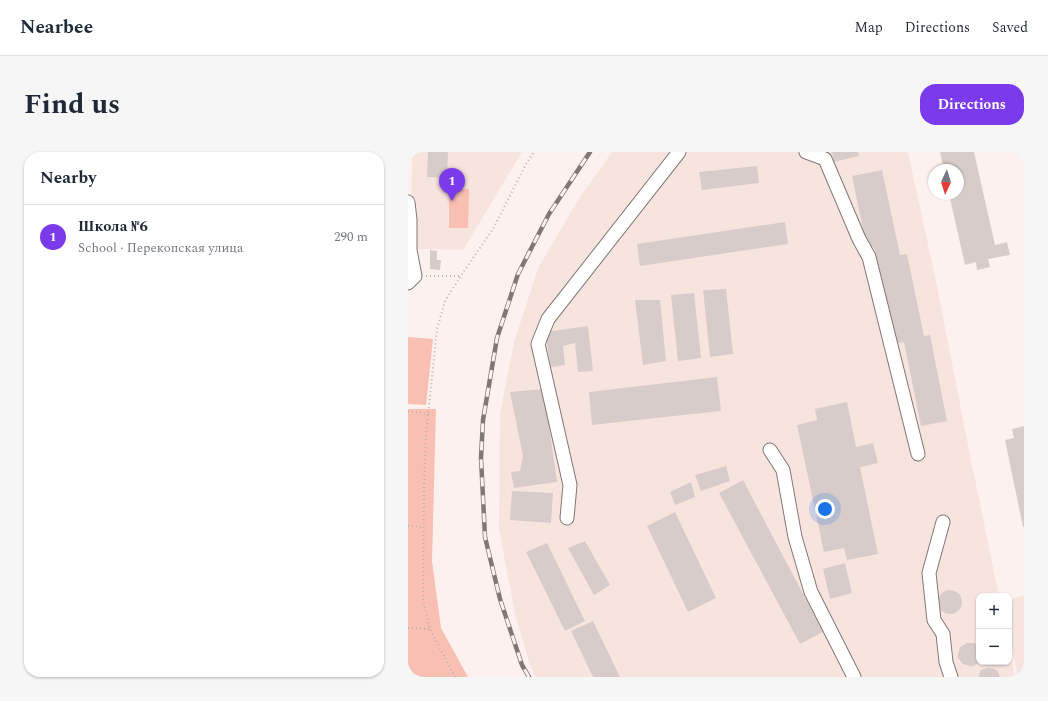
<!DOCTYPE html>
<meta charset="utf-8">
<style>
:root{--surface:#fff;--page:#f6f6f7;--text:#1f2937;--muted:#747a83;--line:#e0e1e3;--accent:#7c3aed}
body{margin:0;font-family:Spectral,serif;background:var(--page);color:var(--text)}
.controls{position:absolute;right:12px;bottom:12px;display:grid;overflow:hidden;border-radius:8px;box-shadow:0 1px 3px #0004}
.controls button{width:36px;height:36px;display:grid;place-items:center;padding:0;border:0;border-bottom:1px solid var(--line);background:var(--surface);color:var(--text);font:20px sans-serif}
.compass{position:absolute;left:520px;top:12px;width:36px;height:36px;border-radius:50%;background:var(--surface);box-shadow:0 1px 3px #0004;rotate:184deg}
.you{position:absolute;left:417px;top:357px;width:14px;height:14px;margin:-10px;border:3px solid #fff;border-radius:50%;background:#1a73e8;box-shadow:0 0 0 6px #1a73e833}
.badge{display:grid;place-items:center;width:26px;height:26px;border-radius:50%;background:var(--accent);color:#fff;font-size:13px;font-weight:700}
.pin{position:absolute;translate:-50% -33px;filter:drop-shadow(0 1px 2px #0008)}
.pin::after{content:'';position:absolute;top:21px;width:14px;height:12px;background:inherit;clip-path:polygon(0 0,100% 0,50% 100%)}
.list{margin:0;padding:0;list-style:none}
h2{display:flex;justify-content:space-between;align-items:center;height:52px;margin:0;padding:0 16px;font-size:17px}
h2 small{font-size:13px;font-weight:400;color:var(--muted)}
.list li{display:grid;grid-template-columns:26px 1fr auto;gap:12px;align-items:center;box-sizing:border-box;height:64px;padding:0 16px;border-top:1px solid var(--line)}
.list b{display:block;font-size:15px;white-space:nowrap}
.list p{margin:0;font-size:13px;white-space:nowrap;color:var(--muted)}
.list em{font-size:13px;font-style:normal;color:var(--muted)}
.map{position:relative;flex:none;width:616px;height:525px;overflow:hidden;border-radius:16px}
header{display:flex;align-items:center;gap:24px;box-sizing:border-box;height:56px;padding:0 20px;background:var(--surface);border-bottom:1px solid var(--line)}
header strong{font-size:19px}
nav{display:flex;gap:22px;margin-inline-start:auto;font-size:14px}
.intro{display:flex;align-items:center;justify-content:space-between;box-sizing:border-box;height:96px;padding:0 24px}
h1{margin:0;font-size:28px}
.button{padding:10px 18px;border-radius:16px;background:var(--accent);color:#fff;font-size:14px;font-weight:700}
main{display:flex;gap:24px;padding:0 24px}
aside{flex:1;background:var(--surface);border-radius:16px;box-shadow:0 1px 3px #0004}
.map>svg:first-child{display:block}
</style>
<header>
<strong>Nearbee</strong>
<nav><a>Map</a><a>Directions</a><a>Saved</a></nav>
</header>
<div class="intro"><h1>Find us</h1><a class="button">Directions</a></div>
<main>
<aside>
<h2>Nearby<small></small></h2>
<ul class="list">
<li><span class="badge">1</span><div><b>Школа №6</b><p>School · Перекопская улица</p></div><em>290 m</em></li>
</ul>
</aside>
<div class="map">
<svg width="616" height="525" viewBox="0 0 616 525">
<rect width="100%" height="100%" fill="#fdf1ef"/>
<path fill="#f8e4df" d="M4 0H114L55 98 3 97Z
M204 0H500L528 129 562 303 591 444H571V510H601V494L607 525H128L121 510 107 462 91 377 92 262 106 190 130 116 172 45Z
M616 444V525H610L601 480V447Z"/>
<path fill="#f9bfb3" d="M41 37H61L60 76H41Z
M0 185 25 187 18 253 0 252Z
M0 257H28L24 409 33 476 60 525H0Z"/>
<path fill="#d8ccca" d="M20 0H40L39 26 19 25Z
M424 0H450L451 4 426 10Z
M532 0H566L587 93 599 90 602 103 580 107 582 115 569 118 568 110 557 113 541 42H550V18H536Z
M349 14 351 31 294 38 291 20Z
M474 18 492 103 499 102 516 184 522 183 539 269 513 274 496 190 486 192 466 95 459 97 444 24Z
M377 70 380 92 232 114 229 92Z
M22 98 29 99V108H33L32 118 22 117Z
M318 137 325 202 302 205 295 138Z
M286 141 293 206 270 209 263 143Z
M227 148H252L258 209 235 213Z
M180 174 185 219 170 220 167 191 155 194 157 213 143 215 137 180Z
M309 225 313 259 184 273 181 240Z
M136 237 149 330 106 336 103 320 112 319 115 304 102 240Z
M439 250 448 295 465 291 470 311 452 315 470 402 439 408 436 396 416 400 389 273 409 268 407 257Z
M616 274V375H615L597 288 606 286 604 277Z
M318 314 322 329 293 339 287 323Z
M335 328 415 480 392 492 311 341Z
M283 330 287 345 267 353 262 340Z
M104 339 145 341 143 371 102 368Z
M267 360 308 446 280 460 239 374Z
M177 389 202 433 186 443 160 396Z
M139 391 177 469 157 479 118 400Z
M437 411 444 441 422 447 415 417Z
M530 450a12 12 0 1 1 24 0a12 12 0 1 1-24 0Z
M185 469 212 525H185L163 479Z
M559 491H566L571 495V510L566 514H562L555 512 550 506V502L552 495Z
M580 516 587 517 590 520 592 525H570L573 518Z"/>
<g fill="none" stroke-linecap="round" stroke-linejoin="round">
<defs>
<path id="minor" d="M398 0 417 7 451 87 461 105 510 302
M0 50 2 68V98L7 124 0 131
M362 298 375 318 387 385 403 440 446 525
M159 366 162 333 130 192 140 167 271 0
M535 370 521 421 526 468 535 482 538 510 543 525"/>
</defs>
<use href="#minor" stroke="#817775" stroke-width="15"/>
<path stroke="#bbb2b0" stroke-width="2" stroke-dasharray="1 3" stroke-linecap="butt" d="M18 124H53
M0 259 21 262
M0 374 16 375
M0 476 22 477
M47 525 22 477 15 448 16 334 18 283 29 177 37 149 56 119 85 77 118 12 126 0"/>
<use href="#minor" stroke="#fff" stroke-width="13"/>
<defs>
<path id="rail" d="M121 525 114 513 92 447 77 385 73 306 75 268 89 186 110 122 141 62 182 0"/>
</defs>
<use href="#rail" stroke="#807877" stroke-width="4.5"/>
<use href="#rail" stroke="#fdf1ef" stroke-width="3" stroke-dasharray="9" stroke-linecap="butt"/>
</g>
</svg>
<div class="controls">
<button>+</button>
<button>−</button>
</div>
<svg class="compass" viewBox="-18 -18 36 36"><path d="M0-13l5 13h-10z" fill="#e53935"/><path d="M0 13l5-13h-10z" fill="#747a83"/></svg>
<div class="you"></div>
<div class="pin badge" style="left:44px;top:49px">1</div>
</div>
</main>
